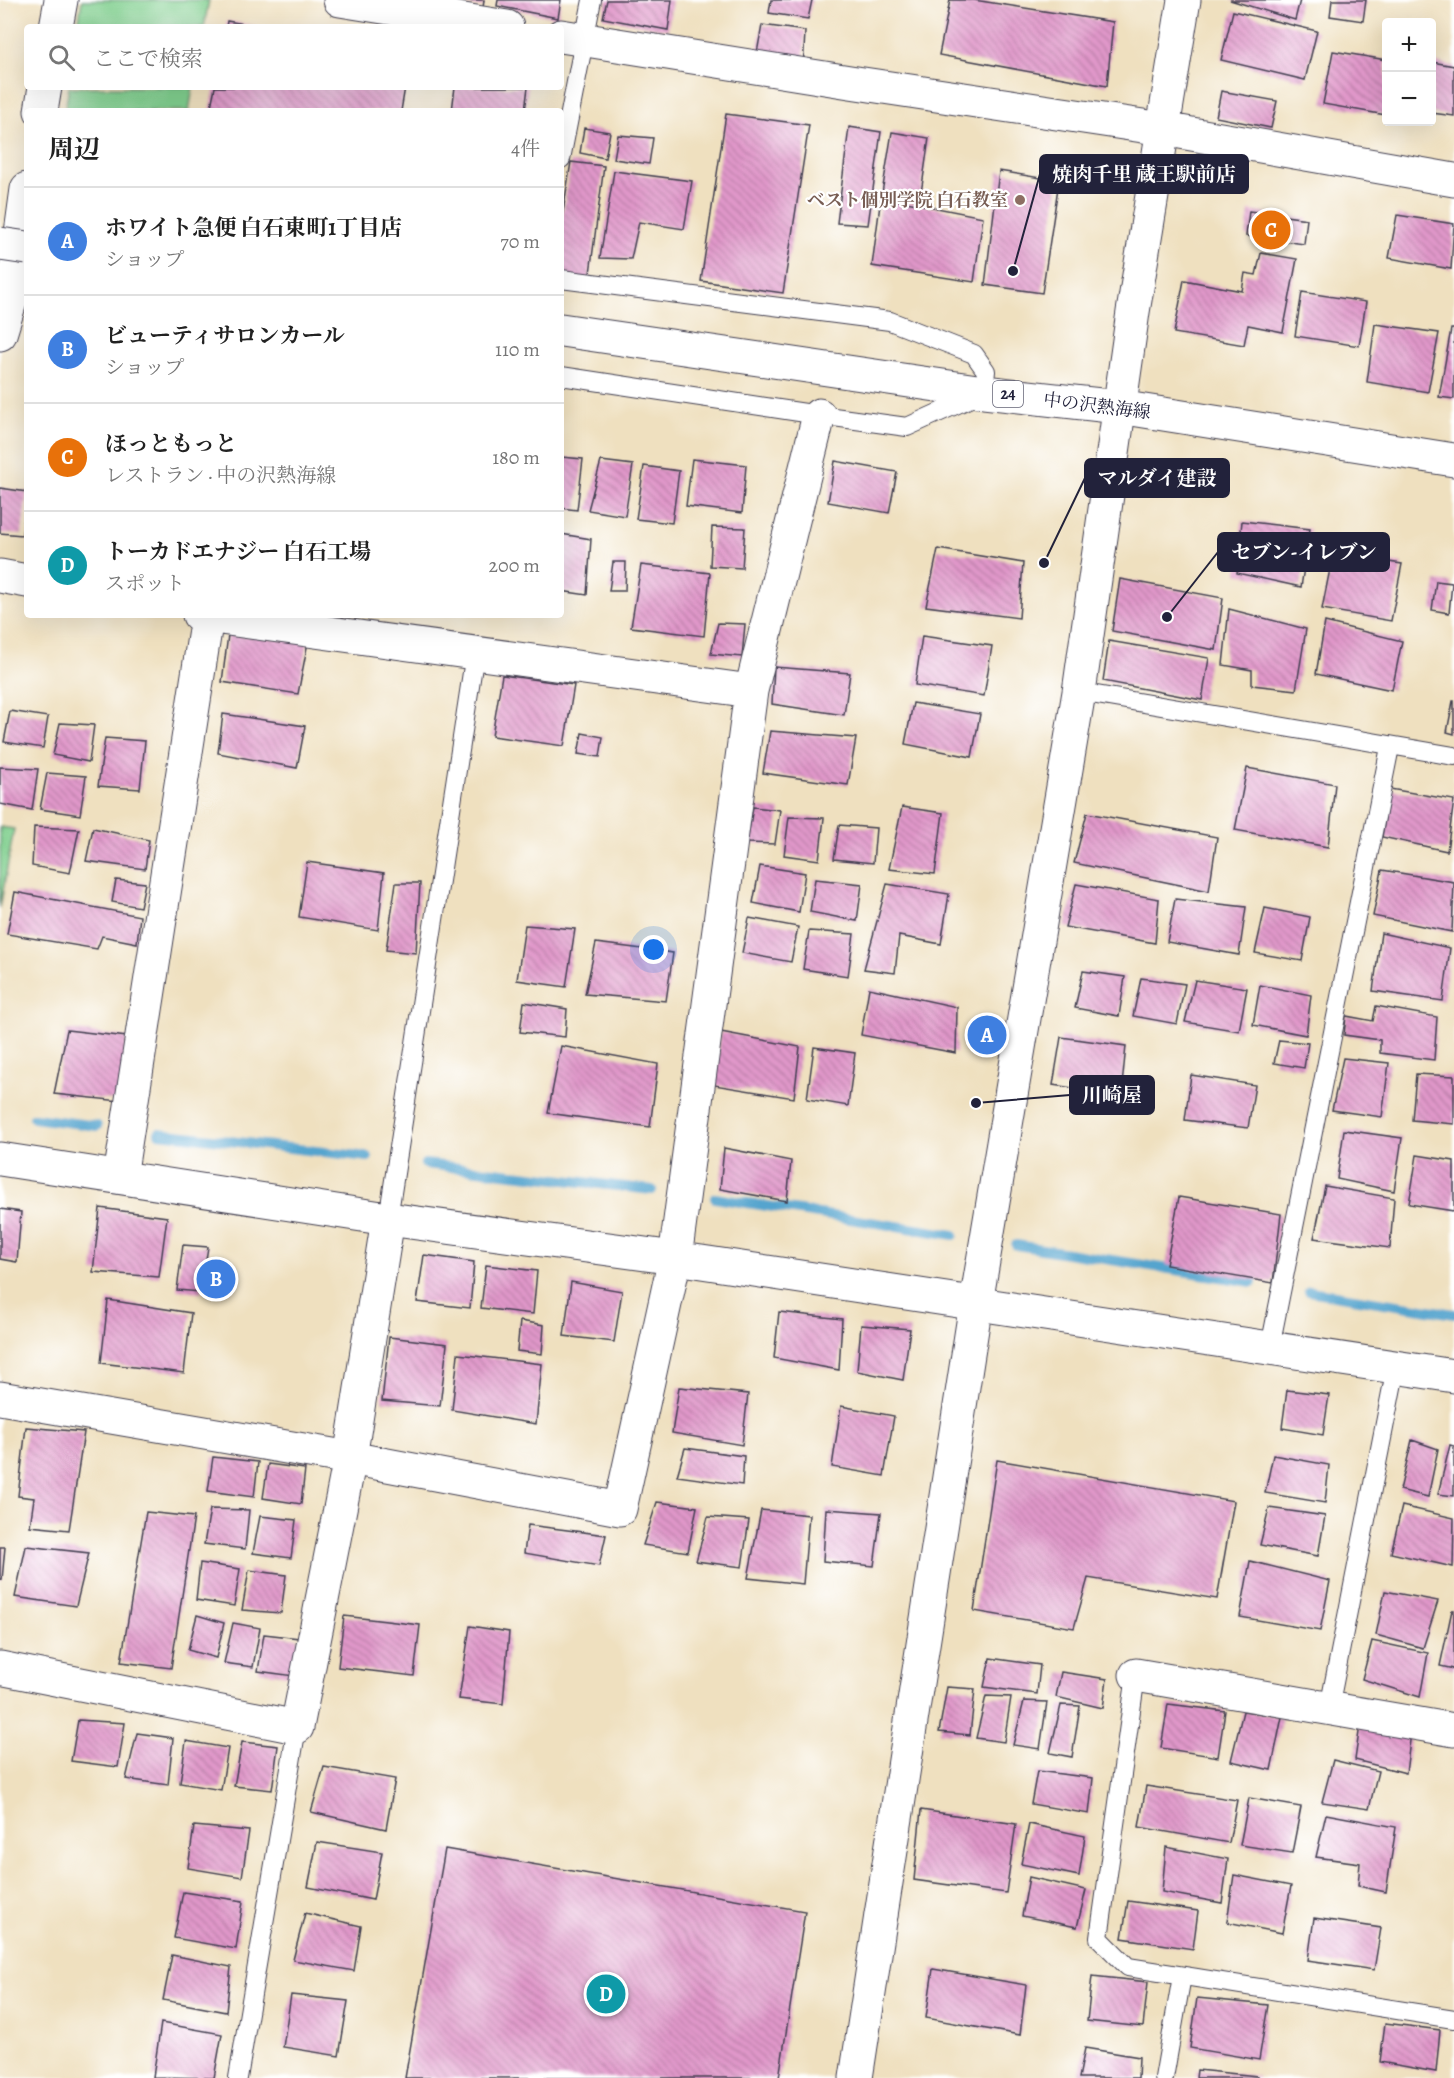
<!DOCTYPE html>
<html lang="ja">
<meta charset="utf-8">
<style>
:root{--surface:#fff;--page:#f6f6f6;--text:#222;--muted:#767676;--line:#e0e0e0;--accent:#ea580c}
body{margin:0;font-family:Alegreya,"Noto Serif JP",serif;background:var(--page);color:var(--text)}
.controls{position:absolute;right:18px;top:18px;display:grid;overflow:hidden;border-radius:6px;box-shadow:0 6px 24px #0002}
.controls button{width:54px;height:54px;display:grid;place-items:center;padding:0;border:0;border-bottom:2px solid var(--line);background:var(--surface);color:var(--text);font:30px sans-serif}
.you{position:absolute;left:654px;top:950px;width:21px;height:21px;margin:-15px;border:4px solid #fff;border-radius:50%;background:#1a73e8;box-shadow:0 0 0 9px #1a73e833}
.badge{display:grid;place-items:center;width:39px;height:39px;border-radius:50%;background:var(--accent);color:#fff;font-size:20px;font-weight:700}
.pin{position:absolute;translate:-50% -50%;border:3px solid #fff;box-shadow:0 2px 6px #0006}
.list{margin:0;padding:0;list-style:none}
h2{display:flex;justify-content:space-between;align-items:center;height:78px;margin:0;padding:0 24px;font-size:26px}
h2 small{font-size:20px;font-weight:400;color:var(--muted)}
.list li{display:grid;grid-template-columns:39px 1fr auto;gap:18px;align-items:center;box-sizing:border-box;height:108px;padding:0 24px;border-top:2px solid var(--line)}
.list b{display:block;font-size:22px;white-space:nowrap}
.list p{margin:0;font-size:20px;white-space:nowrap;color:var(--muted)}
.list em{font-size:20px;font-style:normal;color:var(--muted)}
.icon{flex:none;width:33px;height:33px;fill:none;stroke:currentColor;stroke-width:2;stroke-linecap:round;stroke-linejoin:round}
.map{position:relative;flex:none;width:1454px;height:2078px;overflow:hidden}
.search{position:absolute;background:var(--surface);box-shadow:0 6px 24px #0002;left:24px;top:24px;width:540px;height:66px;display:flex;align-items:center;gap:15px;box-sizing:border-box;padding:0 21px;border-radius:6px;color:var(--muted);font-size:22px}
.panel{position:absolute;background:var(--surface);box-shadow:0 6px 24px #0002;left:24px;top:108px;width:540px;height:510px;border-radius:6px}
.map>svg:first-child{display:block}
</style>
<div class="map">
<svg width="1454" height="2078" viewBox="0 0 1454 2078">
<defs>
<pattern id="building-back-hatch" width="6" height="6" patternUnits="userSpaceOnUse" patternTransform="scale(1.5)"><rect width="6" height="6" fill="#e198ca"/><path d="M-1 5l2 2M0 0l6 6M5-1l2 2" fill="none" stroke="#b67ca5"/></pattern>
</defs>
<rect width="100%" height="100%" fill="#fff"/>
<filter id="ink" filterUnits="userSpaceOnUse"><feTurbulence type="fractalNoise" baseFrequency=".0167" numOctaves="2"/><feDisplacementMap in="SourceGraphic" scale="12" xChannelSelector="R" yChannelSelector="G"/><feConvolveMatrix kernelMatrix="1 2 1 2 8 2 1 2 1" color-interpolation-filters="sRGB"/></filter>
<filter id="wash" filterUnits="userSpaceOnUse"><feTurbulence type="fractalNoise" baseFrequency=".008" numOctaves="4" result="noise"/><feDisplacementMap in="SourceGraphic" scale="24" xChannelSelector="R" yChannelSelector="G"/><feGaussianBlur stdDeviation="1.35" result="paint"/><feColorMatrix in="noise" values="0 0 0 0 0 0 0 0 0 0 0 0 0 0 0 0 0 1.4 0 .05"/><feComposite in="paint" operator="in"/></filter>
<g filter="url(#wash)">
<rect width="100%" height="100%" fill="#efe0bf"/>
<path fill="#80cf8e" stroke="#517864" stroke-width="1.5" d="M82 0H209L204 27H78Z
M69 87H193L189 111H65Z
M0 827 14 829 0 908Z"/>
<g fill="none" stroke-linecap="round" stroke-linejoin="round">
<path stroke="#54a4ce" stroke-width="10" d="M34 1118 97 1126
M159 1133 368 1157
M425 1164 652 1190
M715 1198 954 1235
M1016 1245 1252 1282
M1309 1291 1454 1314"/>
</g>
<g id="blocks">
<path fill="url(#building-back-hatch)" d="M440 0H484L483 8Z
M498 0H561L558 18 497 6Z
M607 0H672L668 30 603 18Z
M771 0H812L808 19 769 13Z
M950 0H974L1113 22 1107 86 939 55Z
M1230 0H1300L1295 20Z
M1332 0H1366L1363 21 1330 16Z
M1233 11 1317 31 1305 80 1221 60Z
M227 21 255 26V27H226Z
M762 25 805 31 803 71 755 64Z
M1333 51 1386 60V115L1323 104Z
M1432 62 1454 66V116L1432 113Z
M215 87H405L401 111H210Z
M455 87H528L525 111H452Z
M1221 91 1277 101 1271 128 1216 117Z
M726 114 809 125 783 293 701 281Z
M849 127 881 132 868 225 837 223Z
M584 128 610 132 605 158 580 153Z
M892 132 929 138 920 200 882 193Z
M618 135 653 138 649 164 614 159Z
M571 162 604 166 589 281 561 277V224Z
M614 171 692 181 684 229 639 222 631 259 600 258Z
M999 171 1059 181 1042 293 985 285Z
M881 197 983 217 974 282 872 266Z
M1249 211 1307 219 1304 244 1246 236Z
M1397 215 1454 224 1451 269 1389 258Z
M1261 253 1297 259 1283 332 1248 325 1244 345 1174 333 1184 280 1242 291 1245 273 1256 275Z
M1302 292 1366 302 1359 346 1295 336Z
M1375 324 1439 333 1428 392 1367 382Z
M1451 329H1454V399L1439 397Z
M561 457 583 459 577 510 561 508Z
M692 459 746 465 742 513 686 506Z
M601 461 633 465 625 516 588 510Z
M835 461 897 472 889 513 828 502Z
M644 466 679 471 672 523 636 519Z
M0 488 27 492 22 535 0 533Z
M1242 521 1310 529 1301 587 1237 573Z
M712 527 745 528 742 568 710 566Z
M561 534 591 539 587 595 561 591Z
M938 549 1023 563 1019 618 926 606Z
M1333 554 1402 564 1391 621 1322 609Z
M613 562H626L625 591H609Z
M641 565 710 573 704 636 631 627Z
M1120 579 1223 598 1216 650 1112 631Z
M1436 581 1452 583 1449 613 1432 610Z
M1229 609 1306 629 1296 690 1252 685V670L1223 665Z
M1325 622 1402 641 1392 690 1316 674Z
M718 623 745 624 742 657 711 654Z
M228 635 308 642 298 694 222 682Z
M922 636 992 646 984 696 915 685Z
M1109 641 1209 658 1202 700 1103 681Z
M774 667 850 673 844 715 772 704Z
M502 675 574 685 564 746 492 736Z
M1453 701H1454V734L1447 732Z
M913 703 980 714 972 757 905 744Z
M10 711 48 717 43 748 4 742Z
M223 714 305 726 297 768 218 753Z
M60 723 94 725 89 762 53 755Z
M770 731 856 738 848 785 763 773Z
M582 733 603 737 600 757 578 754Z
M105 738 145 741 140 789 98 786Z
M0 767 38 769 32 810 0 804Z
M1247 768 1335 784 1328 847 1235 830Z
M47 773 86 776 80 815 40 809Z
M1390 789 1454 800 1447 851 1382 837Z
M753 807 780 810 775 844 747 843Z
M902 807 943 813 935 874 889 869Z
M1087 813 1217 837 1209 891 1074 863Z
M789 817 824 818 819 860 784 855Z
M839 825 876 828 873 863 834 859Z
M34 827 79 829 70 873 32 866Z
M93 828 149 840 145 869 86 861Z
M307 862 384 873 378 930 299 917Z
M760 866 805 873 799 912 753 903Z
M1382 870 1454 882 1452 932 1373 916Z
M815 879 862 884 857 921 810 912Z
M116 880 145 883 140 907 112 902Z
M396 883H420L416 953 386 950Z
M887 884 949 894 941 944 899 936 895 973 864 969Z
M1076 884 1159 899 1155 943 1065 927Z
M15 892 140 916 137 943 102 936 97 949 7 934Z
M1175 899 1246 907 1239 955 1167 942Z
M1265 908 1310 917 1302 961 1255 953Z
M749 918 798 927 791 962 742 953Z
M525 925 575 929 566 987 517 980Z
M809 931 854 934 848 976 803 969Z
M1381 933 1450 948 1443 1001 1373 991Z
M596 943 673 953 666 1001 585 994Z
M1083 971 1125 977 1119 1016 1075 1008Z
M1141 978 1185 984 1177 1024 1133 1016Z
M1195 980 1247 988 1239 1031 1185 1022Z
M1260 985 1311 995 1306 1035 1253 1025Z
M869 988 957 1007 956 1053 861 1035Z
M524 1002 567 1009 565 1037 520 1032Z
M1376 1006 1437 1017 1434 1060 1380 1053V1040L1344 1035 1346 1016 1373 1021Z
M67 1030 127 1037 120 1101 54 1094Z
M721 1032 800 1047 794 1098 714 1085Z
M1061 1037 1126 1046 1121 1095 1053 1085Z
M1279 1040 1308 1043 1304 1068 1274 1063Z
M561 1046 658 1064 650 1127 548 1113Z
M814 1047 855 1053 848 1106 807 1099Z
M1343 1058 1389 1063 1382 1117 1332 1110Z
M1416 1074 1454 1076V1124L1412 1120Z
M1191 1075 1255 1085 1248 1128 1185 1120Z
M1344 1130 1402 1138 1394 1191 1337 1179Z
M724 1148 791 1161 787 1201 720 1189Z
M1417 1155 1454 1161V1211L1409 1204Z
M1325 1186 1394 1198 1390 1248 1314 1238Z
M1179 1197 1281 1214 1273 1283 1166 1265Z
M100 1208 167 1217 159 1277 93 1272Z
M0 1209 21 1212 17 1262 0 1259Z
M183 1245 208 1247 201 1292 177 1290Z
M424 1255 474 1262 470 1308 417 1302Z
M486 1265 537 1271 533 1314 481 1308Z
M571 1282 622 1291 614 1342 564 1336Z
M108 1300 191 1313 184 1373 101 1363Z
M779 1312 842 1319 839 1370 774 1358Z
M520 1321 544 1325 542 1354 517 1351Z
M861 1325 910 1329 903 1380 857 1371Z
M389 1337 447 1344 440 1406 382 1401Z
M458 1354 542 1364 536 1424 452 1410Z
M679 1387 748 1394 742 1445 672 1433Z
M1287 1390 1329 1395 1323 1435 1282 1428Z
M841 1406 894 1416 884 1476 832 1467Z
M26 1427 84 1432 69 1530 30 1526 34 1498 18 1496Z
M1412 1440 1438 1449 1428 1497 1400 1490Z
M1450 1445 1454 1446V1496L1438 1494Z
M685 1448 744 1456 742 1485 677 1476Z
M1273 1455 1329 1465 1325 1503 1265 1493Z
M213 1457 258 1462 254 1497 208 1491Z
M997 1460 1234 1501 1217 1599 1088 1578 1074 1628 974 1611Z
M268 1464 305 1469 301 1504 263 1498Z
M657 1502 697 1507 688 1552 643 1545Z
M1402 1506 1454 1518 1453 1567 1391 1553Z
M1269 1508 1325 1516 1318 1556 1260 1545Z
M210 1509 249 1510 245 1549 204 1544Z
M826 1509 881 1513 874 1566 823 1561Z
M761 1510 809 1515 803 1584 748 1578Z
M146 1512 194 1517 171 1668 121 1662Z
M260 1516 296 1520 291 1558 253 1553Z
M708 1517 749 1520 742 1567 696 1561Z
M528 1525 606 1535 599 1566 524 1553Z
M26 1546 89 1553 76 1606 15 1597Z
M0 1547H5L2 1580 0 1579Z
M1250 1561 1330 1581 1320 1631 1240 1617Z
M200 1563 240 1569 234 1606 196 1600Z
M249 1570 286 1575 281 1613 242 1610Z
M1385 1591 1438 1601 1423 1648 1376 1635Z
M1452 1610H1454V1669L1440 1666Z
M197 1615 224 1623 216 1658 188 1650Z
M344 1616 420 1625 414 1676 338 1667Z
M233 1623 260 1628 253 1667 224 1663Z
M470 1626 509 1632 503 1704 459 1699Z
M264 1634 299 1638 294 1676 258 1671Z
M1372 1641 1428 1653 1420 1697 1362 1679Z
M990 1658 1040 1665 1037 1694 984 1687Z
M1061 1672 1107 1679 1103 1708 1056 1697Z
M947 1687 975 1689 970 1735 939 1732Z
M986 1696 1011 1697 1004 1742 976 1738Z
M1024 1701 1047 1702 1040 1749 1013 1745Z
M1168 1704 1225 1711 1218 1757 1161 1748Z
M1061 1705 1080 1706 1072 1757 1050 1753Z
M1243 1711 1282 1717 1271 1770 1231 1761Z
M78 1720 125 1723 118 1767 71 1761Z
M1360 1725 1411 1732 1406 1773 1355 1760Z
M137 1733 173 1738 168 1785 126 1779Z
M186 1741 228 1748 221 1790 180 1783Z
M242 1742 278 1746 272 1790 234 1786Z
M1333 1760 1378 1771 1369 1809 1322 1802Z
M324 1767 395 1779 386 1829 311 1812Z
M1037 1771 1093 1778 1089 1814 1031 1804Z
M1146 1786 1237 1800 1229 1843 1139 1827Z
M1249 1798 1301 1807 1292 1853 1240 1845Z
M921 1810 1016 1824 1006 1893 914 1880Z
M1326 1814 1396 1827 1386 1892 1358 1886 1360 1863 1316 1857Z
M1029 1824 1085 1836 1079 1876 1021 1864Z
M194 1826 249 1831 242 1877 188 1868Z
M317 1842 382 1852 373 1900 308 1887Z
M1166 1847 1228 1859 1222 1903 1162 1892Z
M445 1849 805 1911 779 2078H405Z
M1234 1875 1291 1886 1282 1933 1227 1922Z
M1029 1877 1086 1890 1077 1927 1022 1916Z
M183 1892 243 1901 236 1949 174 1938Z
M1128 1901 1198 1911 1193 1949 1122 1938Z
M305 1913 361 1926 354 1971 293 1960Z
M1314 1918 1381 1928 1374 1970 1308 1960Z
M172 1955 231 1967 226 2012 163 2000Z
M933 1969 1026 1985 1020 2035 926 2018Z
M1092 1976 1148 1982 1143 2027 1087 2021Z
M291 1995 348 2001 339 2056 283 2047Z
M1197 1998 1268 2005 1259 2060 1190 2048Z
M161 2023 222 2034 214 2078 153 2077Z
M1385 2023 1440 2030 1436 2072 1380 2062Z
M1085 2048 1139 2057 1138 2078H1079Z
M1197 2070 1257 2076V2078H1196Z"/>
</g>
</g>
<g filter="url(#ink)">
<use href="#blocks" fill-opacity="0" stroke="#413e4f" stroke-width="1.5"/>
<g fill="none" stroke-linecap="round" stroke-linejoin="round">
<defs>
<path id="service" d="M561 159 592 0
M561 279 890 321 974 354 986 371 984 392 907 427 819 415 561 376
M1079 692 1454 756
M388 1219 475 653
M1270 1347 1390 747
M1136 1675 1099 1938 1128 1967 1454 2019
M1329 1708 1396 1367
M238 2078 297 1727
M1164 2078 1182 1976"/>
<path id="minor" d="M340 0 507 27
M56 27 61 0
M561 36 850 82 1163 129 1454 180
M41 111 45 87
M0 334 13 292 27 189
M0 576 27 581
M199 615 751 691
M120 1177 207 617
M0 1398 350 1458 620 1509 675 1258 751 691 819 415
M0 1668 297 1727 350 1458 388 1219
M1136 1675 1454 1730
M856 2078 881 1915"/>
<path id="tertiary" d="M0 1159 388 1219 675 1258 1454 1376
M881 1915 976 1303 1079 692 1133 312 1184 0"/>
<path id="primary" d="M561 330 984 392 1119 407 1454 460"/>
</defs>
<use href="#service" stroke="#413e4f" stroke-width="20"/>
<use href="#minor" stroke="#413e4f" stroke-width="35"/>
<use href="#tertiary" stroke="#413e4f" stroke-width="35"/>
<use href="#primary" stroke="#413e4f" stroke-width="35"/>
<use href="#service" stroke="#fff" stroke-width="18"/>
<use href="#minor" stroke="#fff" stroke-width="33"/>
<use href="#tertiary" stroke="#fff" stroke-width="33"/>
<use href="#primary" stroke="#fff" stroke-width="33"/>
<defs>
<path id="primary-bridge" d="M0 244 27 248"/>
</defs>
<use href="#primary-bridge" stroke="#413e4f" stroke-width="35" stroke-linecap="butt"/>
<use href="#primary-bridge" stroke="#fff" stroke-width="33"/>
</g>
</g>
<circle fill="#8d6e63" stroke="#fff" stroke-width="2" cx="1020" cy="200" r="6"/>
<g text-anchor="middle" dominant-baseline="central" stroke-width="4.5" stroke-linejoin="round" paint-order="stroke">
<rect fill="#fff" stroke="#646476" stroke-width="1.5" x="993" y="381" width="30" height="26" rx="4.5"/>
<g font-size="16" font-weight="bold" fill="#22223b">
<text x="1008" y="394">24</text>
</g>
<g font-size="18" font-weight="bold" fill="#785e54" stroke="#fff" text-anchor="end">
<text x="1008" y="200">ベスト個別学院 白石教室</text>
</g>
<g font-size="18" fill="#22223b" stroke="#fff">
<text transform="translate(1097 406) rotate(7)">中の沢熱海線</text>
</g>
</g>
<path fill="none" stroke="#22223b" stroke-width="2" d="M1013 271L1040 174M1044 563L1085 478M1167 617L1218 552M976 1103L1070 1095"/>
<g fill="#22223b" stroke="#fff" stroke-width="2">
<circle cx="1013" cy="271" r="6"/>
<circle cx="1044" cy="563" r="6"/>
<circle cx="1167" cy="617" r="6"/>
<circle cx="976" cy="1103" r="6"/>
</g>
<g fill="#22223b" stroke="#22223b" stroke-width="2">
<rect x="1040" y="155" width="208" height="38" rx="6"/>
<rect x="1085" y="459" width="144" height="38" rx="6"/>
<rect x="1218" y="533" width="171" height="38" rx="6"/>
<rect x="1070" y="1076" width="84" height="38" rx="6"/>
</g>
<g font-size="20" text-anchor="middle" font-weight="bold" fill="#fff">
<text x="1144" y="181">焼肉千里 蔵王駅前店</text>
<text x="1157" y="485">マルダイ建設</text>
<text x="1304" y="559">セブン-イレブン</text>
<text x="1112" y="1102">川崎屋</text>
</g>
</svg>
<div class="controls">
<button>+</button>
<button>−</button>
</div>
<div class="you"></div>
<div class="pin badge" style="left:987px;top:1035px;background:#3f7fe0">A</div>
<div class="pin badge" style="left:216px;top:1279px;background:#3f7fe0">B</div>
<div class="pin badge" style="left:1271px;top:230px;background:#e8710a">C</div>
<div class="pin badge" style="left:606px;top:1994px;background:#0f9aa8">D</div>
<div class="search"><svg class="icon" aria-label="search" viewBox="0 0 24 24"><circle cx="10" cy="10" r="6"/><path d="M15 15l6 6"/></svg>ここで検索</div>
<section class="panel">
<h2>周辺<small>4件</small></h2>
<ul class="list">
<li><span class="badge" style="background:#3f7fe0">A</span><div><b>ホワイト急便 白石東町1丁目店</b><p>ショップ</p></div><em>70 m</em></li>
<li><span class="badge" style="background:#3f7fe0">B</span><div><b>ビューティサロンカール</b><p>ショップ</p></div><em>110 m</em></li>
<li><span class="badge" style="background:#e8710a">C</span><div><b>ほっともっと</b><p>レストラン · 中の沢熱海線</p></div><em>180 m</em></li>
<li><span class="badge" style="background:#0f9aa8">D</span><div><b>トーカドエナジー 白石工場</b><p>スポット</p></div><em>200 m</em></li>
</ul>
</section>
</div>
